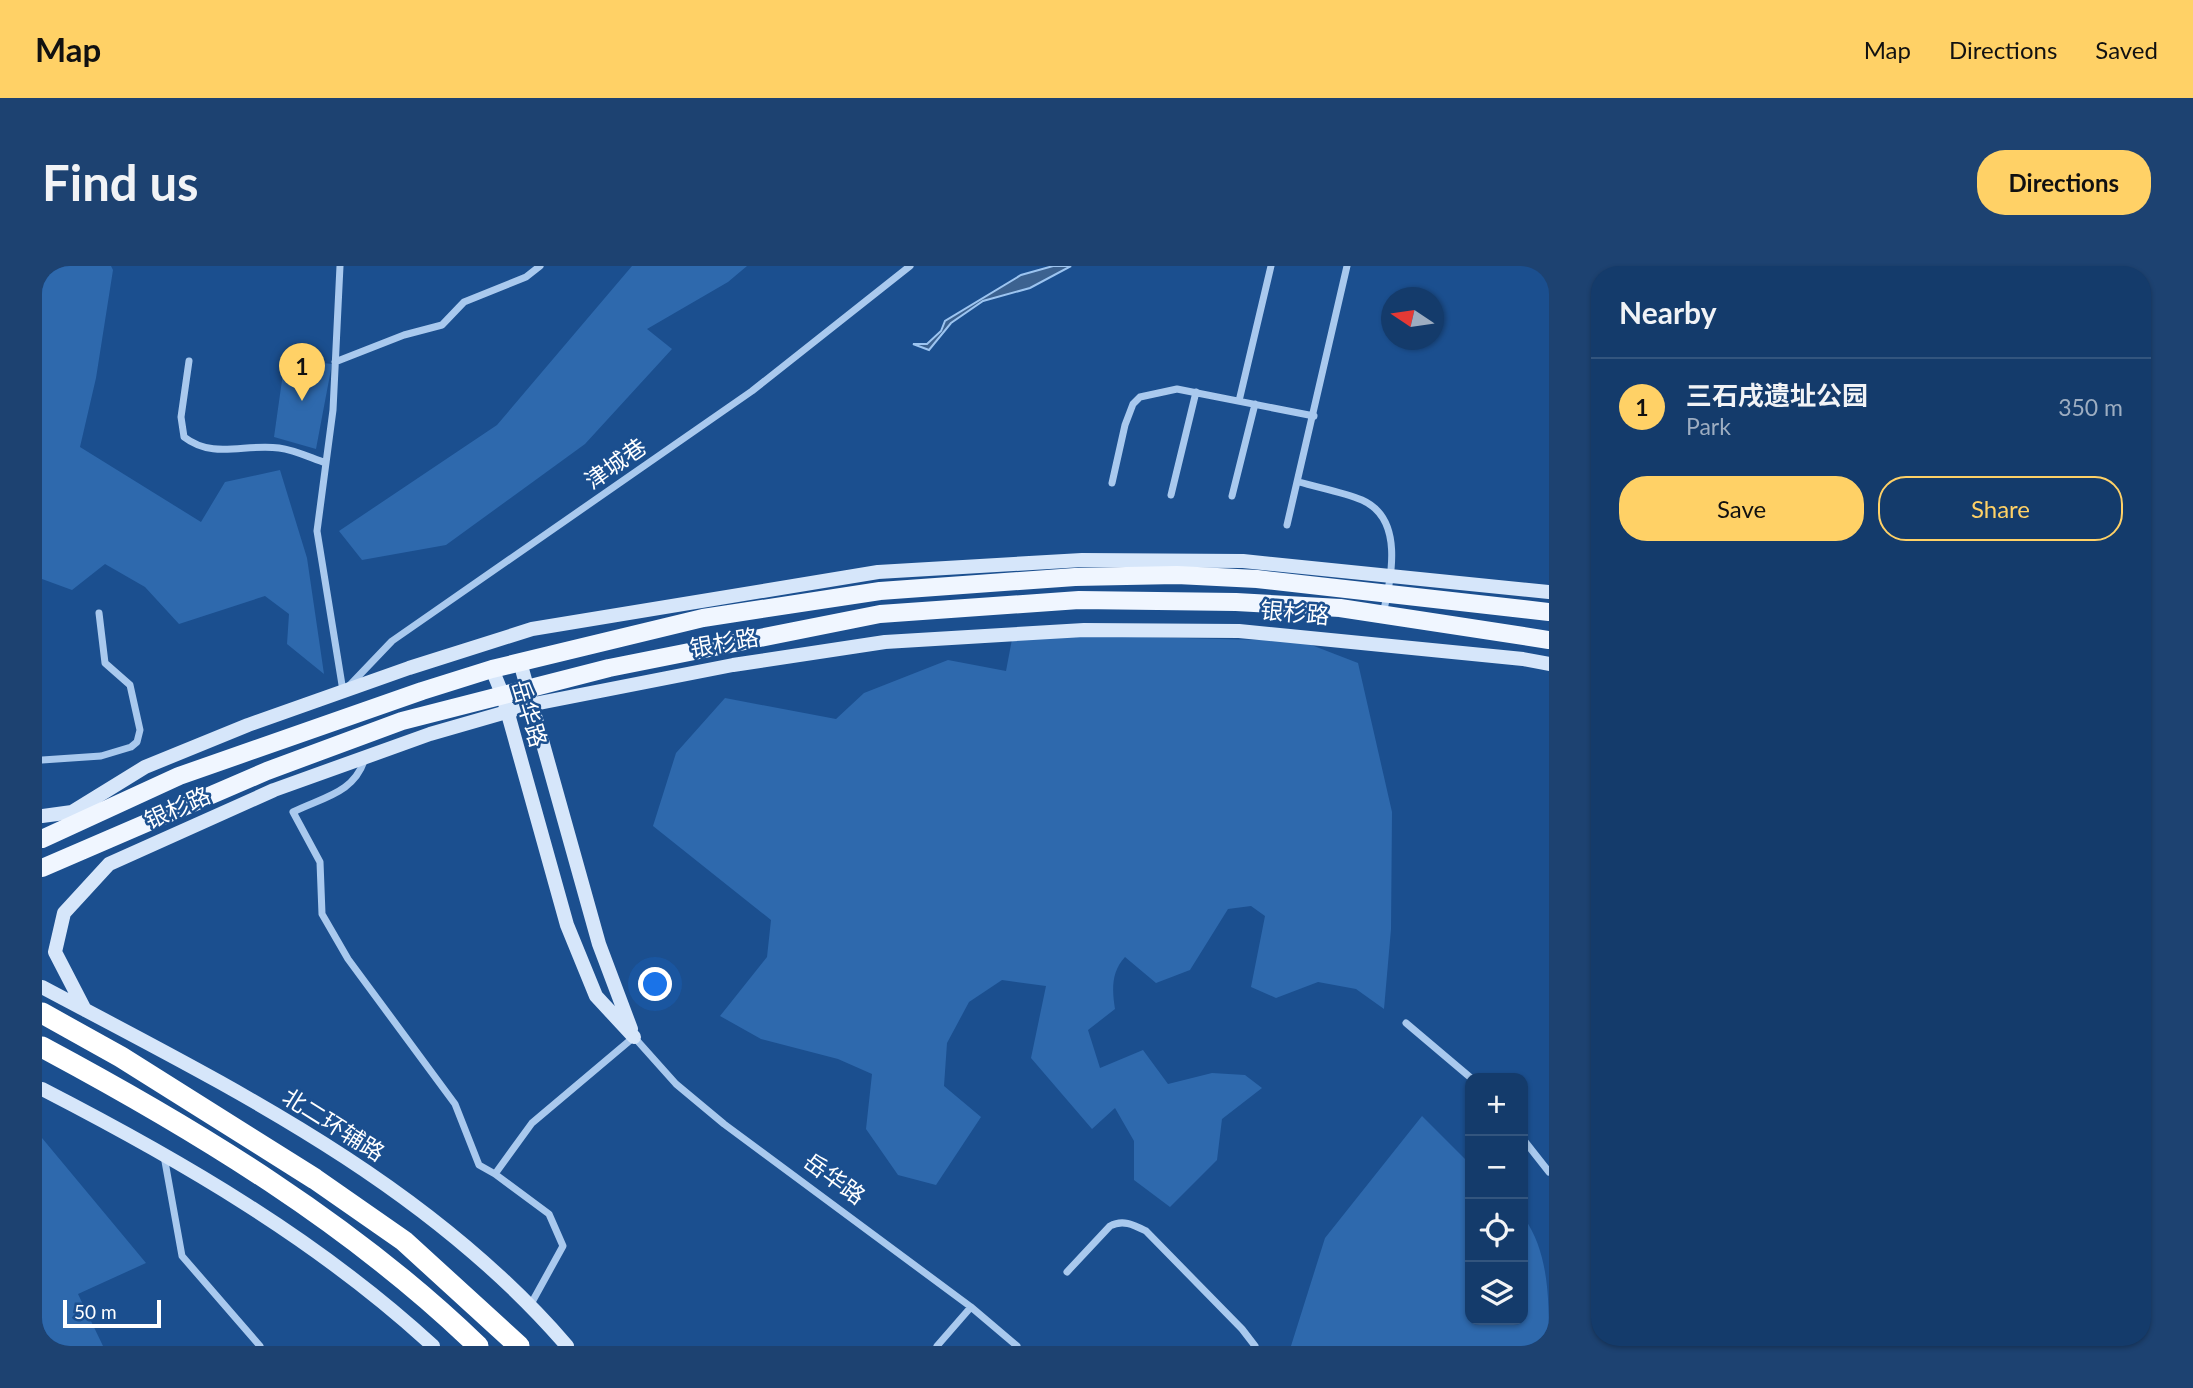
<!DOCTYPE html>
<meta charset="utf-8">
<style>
:root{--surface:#143b6b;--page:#1d4271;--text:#f1f3f6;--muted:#9dadc1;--line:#33557e;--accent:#ffd166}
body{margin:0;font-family:Lato,"Noto Sans SC",sans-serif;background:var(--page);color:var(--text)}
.controls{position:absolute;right:21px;bottom:21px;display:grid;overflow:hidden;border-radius:14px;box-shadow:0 2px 5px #0004}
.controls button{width:63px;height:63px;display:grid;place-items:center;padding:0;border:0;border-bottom:2px solid var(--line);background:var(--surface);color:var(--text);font:35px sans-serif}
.compass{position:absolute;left:1339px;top:21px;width:63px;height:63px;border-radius:50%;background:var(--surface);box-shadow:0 2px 5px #0004;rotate:283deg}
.scale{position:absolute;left:21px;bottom:18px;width:98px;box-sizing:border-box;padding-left:7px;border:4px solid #fff;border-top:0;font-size:19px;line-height:24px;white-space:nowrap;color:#fff;-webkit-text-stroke:5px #1b4f8f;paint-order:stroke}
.you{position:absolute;left:614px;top:719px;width:24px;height:24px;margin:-18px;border:5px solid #fff;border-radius:50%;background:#1a73e8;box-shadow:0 0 0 10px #1a73e833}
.badge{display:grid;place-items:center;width:46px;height:46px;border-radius:50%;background:var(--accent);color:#111;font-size:23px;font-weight:700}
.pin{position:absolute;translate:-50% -58px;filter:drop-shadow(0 2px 4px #0008)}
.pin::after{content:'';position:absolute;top:37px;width:24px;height:21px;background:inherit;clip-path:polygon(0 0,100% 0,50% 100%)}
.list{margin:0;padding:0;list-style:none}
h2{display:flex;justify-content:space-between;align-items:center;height:91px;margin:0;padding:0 28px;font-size:30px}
h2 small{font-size:23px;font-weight:400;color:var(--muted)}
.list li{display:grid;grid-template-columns:46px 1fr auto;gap:21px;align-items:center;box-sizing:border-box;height:98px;padding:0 28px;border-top:2px solid var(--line)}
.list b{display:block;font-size:26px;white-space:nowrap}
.list p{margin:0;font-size:23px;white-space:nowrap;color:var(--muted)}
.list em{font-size:23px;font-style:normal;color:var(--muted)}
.actions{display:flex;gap:14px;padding:21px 28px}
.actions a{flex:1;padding:16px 0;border:2px solid var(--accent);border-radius:28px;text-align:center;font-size:24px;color:var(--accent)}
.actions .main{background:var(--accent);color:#111}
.icon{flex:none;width:38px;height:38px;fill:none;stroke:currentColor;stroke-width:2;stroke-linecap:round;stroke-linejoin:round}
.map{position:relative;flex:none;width:1507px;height:1080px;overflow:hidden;border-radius:28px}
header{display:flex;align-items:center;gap:42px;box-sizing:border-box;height:98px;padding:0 35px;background:var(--accent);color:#111}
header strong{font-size:33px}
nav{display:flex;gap:38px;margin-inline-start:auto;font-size:24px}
.intro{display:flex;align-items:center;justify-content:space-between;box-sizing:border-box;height:168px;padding:0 42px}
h1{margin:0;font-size:49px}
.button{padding:18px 32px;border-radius:28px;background:var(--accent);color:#111;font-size:24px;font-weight:700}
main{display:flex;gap:42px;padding:0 42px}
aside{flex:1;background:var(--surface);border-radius:28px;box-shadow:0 2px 5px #0004}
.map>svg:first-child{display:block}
</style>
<header>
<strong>Map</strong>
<nav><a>Map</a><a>Directions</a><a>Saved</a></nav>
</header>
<div class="intro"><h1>Find us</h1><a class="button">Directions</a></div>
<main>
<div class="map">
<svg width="1507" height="1080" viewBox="0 0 1507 1080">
<rect width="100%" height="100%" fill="#1b4f8f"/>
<path fill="#2e69ad" d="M0 0H69L71 4 54 112 38 181 159 256 183 216 238 204 265 292 282 408 245 378 247 348 223 330 137 358 103 321 63 298 30 324 0 313Z
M590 0H705L686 16 605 63 630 83 543 178 404 279 320 294 297 265 455 159Z
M243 93 290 98 274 183 232 171Z
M971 368 1259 375 1316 397 1350 546 1349 663 1342 743 1314 723 1276 716 1234 732 1209 721 1223 650 1209 640 1186 643 1148 704 1114 717 1083 691C1069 706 1070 724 1073 743L1046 764 1058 802 1101 784 1126 818 1170 807 1203 809 1220 822 1180 853 1175 894 1128 941 1092 914V875L1073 842 1050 863 989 792 1004 720 960 714 927 736 905 777 902 820 939 851 894 919 856 909 824 863 830 808 796 793 719 773 678 750 725 691 729 654 611 560 634 487 683 432 794 453 822 427 906 394 964 405Z
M1380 850 1428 898V1054H1481V950C1507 986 1507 1032 1507 1080H1249L1283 972Z
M0 872 104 997 36 1028 61 1080H0Z"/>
<path fill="#3c6290" stroke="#9cc4f0" stroke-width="2" d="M1011 0H1029L988 22 941 35 909 57 887 84 871 78H885L899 65 903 55 979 9Z"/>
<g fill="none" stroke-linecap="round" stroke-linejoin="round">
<path stroke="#a9c9ee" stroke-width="7" d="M298 0 291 144 275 265 301 425
M147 95 139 151 142 171C172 194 203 177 237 182 253 184 269 192 284 197
M293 96 362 69 400 59 422 36 484 11 498 0
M1197 135 1229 0
M1257 216C1278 222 1301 226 1320 234 1363 253 1349 312 1341 348
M1070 217 1083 159 1091 138 1098 131 1135 123 1272 150
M1129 229 1154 126
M1190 230 1213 138
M1245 259 1305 0
M307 420 350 375 710 125 868 0
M323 492C313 527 281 531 251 546L278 596 280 648 306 693 413 838 437 899 453 908
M0 494 59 490 89 481 95 476 98 464 88 419 63 397 57 347
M1364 757 1429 812
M1481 873 1507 906
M122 890 140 990 218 1080
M1025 1006 1068 960C1081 953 1092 959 1104 965L1200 1063 1213 1080
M489 1038 521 980 507 948 453 908 490 857 592 771 634 818 682 858 929 1041 975 1080
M895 1080 929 1041"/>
<path stroke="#d6e6fa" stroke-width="14" d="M478 396 557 678 589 763
M450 403 461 430 525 659 554 730 592 771
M0 550 30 546 103 501 206 459 367 402 490 363 836 306 1040 294 1201 295 1507 326
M0 721C188 821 384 916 525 1080
M43 744 13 686 22 647 67 598 232 524 388 468 492 438 691 399 843 376 1042 364 1197 365 1481 393 1507 398
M0 823C138 894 276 974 391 1080"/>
<path stroke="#f0f6ff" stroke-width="18" d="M0 573 137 510 380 425 450 403 661 352 838 325 1033 311 1135 309 1215 313 1507 346
M0 602 225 505 360 455 567 402 838 348 1037 334 1194 336 1298 342 1507 374"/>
<path stroke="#fff" stroke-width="21" d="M0 747 79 791 273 913 362 975 477 1080
M0 781C155 864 310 958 436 1080"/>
</g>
<g text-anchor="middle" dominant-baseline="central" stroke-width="5" stroke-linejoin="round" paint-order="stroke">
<g font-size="23" fill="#fff" stroke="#1b4f8f">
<text transform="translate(573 197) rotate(-35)">津城巷</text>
<text transform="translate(1253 346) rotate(5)">银杉路</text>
<text transform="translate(682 376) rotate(-10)">银杉路</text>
<text transform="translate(488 447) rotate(73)">岳华路</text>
<text transform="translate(135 541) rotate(-24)">银杉路</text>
<text transform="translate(292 858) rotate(32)">北二环辅路</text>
<text transform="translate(793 912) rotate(36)">岳华路</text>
</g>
</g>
</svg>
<div class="controls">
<button>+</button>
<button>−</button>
<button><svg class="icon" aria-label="locate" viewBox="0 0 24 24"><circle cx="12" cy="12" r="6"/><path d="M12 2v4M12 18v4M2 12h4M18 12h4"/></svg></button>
<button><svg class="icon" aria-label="layers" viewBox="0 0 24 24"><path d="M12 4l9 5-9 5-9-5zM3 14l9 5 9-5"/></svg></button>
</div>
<svg class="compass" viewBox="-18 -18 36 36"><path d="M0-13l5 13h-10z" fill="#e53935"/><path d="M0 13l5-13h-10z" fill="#9dadc1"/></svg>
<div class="scale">50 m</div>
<div class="you"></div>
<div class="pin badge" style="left:260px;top:135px">1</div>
</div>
<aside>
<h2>Nearby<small></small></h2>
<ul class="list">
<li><span class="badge">1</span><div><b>三石戌遗址公园</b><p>Park</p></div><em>350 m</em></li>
</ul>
<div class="actions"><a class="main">Save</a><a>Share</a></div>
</aside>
</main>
